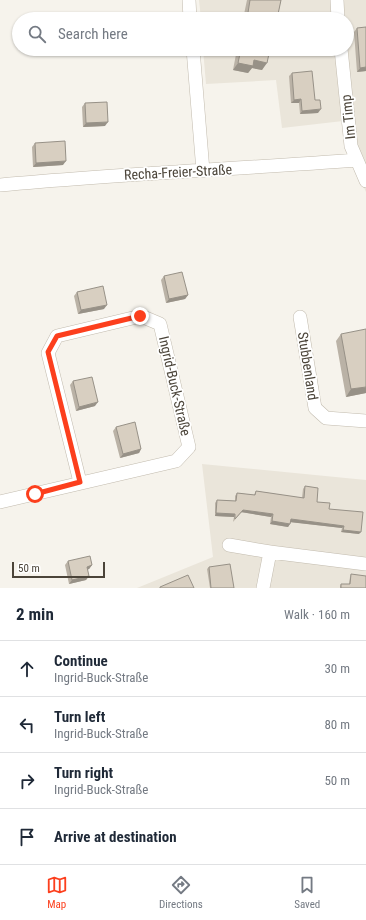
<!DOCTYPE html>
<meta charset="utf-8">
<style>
:root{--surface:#fff;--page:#f2f2f3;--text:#1f2937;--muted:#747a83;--line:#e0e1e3;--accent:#fc3f1d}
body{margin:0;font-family:"Roboto Condensed",sans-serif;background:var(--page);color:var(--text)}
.scale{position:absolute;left:12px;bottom:10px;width:93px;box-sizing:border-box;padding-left:4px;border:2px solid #4b4439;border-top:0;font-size:11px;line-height:14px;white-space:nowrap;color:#4b4439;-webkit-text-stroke:3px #fff;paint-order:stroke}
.stop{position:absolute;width:12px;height:12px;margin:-9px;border:3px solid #fc3f1d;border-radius:50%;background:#fff}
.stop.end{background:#fc3f1d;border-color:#fff;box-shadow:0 1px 4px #0008}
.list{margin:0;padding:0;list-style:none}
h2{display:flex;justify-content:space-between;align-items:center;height:52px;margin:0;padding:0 16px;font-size:17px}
h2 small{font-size:13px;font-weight:400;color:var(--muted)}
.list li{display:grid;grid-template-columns:26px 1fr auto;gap:12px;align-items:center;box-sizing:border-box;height:56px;padding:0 16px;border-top:1px solid var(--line)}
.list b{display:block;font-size:15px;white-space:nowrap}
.list p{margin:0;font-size:13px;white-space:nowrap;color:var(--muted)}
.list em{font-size:13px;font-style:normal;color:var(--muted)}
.icon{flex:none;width:22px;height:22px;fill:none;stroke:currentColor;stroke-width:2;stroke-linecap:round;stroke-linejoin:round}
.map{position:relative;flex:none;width:366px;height:588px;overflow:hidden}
.search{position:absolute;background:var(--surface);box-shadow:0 1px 3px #0004;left:12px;right:12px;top:12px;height:44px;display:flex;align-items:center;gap:10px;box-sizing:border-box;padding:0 14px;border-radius:22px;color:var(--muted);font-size:15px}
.sheet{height:276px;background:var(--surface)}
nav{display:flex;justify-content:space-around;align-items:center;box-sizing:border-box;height:56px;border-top:1px solid var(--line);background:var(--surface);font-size:11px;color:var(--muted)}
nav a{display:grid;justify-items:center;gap:2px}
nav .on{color:var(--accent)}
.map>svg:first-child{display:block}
</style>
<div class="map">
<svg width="366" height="588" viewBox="0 0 366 588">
<rect width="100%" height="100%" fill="#f6f3ec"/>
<path fill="#eae5da" d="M199 0H366V192L347 150 343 121 282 128 276 80 206 84 203 49H347V19H201Z
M202 464 366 480V588H137L213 557Z"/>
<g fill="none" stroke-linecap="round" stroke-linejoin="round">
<defs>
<path id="minor" d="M189 0 190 19
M337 0 338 19
M193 49 203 171
M341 49 351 146 366 181
M0 185C119 174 238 169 357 160
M300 317 315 408 326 418 366 421
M0 502 176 461 189 447 160 324 141 316 57 336 48 353 80 482
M229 545 270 552 366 564
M263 588 270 552"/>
</defs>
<use href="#minor" stroke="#c2bbae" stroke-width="14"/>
<use href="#minor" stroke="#fff" stroke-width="13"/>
</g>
<path fill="#bab2a6" d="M247 0H281L277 19H243Z
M357 28 366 71 357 72 354 32Z
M237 49H270L262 70 252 68 248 73 233 70Z
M292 73 315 100 318 113 300 114 299 103H291L289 76Z
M85 103 105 126 83 127 82 107Z
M35 143 63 165 33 167 32 147Z
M164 276 188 295 185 299 166 303 161 280Z
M77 292 104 309 78 314 74 296Z
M341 334 366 393 346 397 336 341Z
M73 381 95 406 76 411 70 385Z
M116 427 141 449 139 453 120 458 113 431Z
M305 486 317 502 329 509 359 534 341 532 342 528 291 522 288 527 270 524 271 517 241 512 233 522 234 517 215 516V503L217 500 235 501V496L237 493 254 495 256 491 302 498 303 489Z
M68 561 92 565 89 569 87 570 89 576 86 580 69 584 65 565Z
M209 567 234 588H210L207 569Z
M351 574 366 588H340V586L341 584H349L350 577Z"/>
<path fill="#979187" d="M254 60 267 63 262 70 252 68 248 73 233 70 238 63Z
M366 67V71L357 72 360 68Z
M301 99 299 103H291L294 100Z
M321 109 318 113 300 114 302 111Z
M108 122 105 126 83 127 86 123Z
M66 161 63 165 33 167 36 163Z
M188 295 185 299 166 303 169 299Z
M107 305 104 309 78 314 81 310Z
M366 387V393L346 397 351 389Z
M98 402 95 406 76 411 79 407Z
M141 449 139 453 120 458 123 454Z
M243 510 273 514 271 517 241 512 233 522Z
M216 513 235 514 234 517 215 516Z
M291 519 344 526 342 528 289 522Z
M272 521 290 524 288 527 270 524Z
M343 530 361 532 359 534 341 532Z
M92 565 89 569 84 570 87 567Z
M89 576 86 580 69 584 72 580Z"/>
<path fill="#d8cfc1" stroke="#979187" d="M250 0H281L277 19H247Z
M106 15V19H87V17Z
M160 17V19H136V18Z
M366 27V67L360 68 357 28Z
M241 49H270L267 63 254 60 253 66 238 63Z
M312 71 315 100H320L321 109 302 111 301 99 294 100 292 73Z
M107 102 108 122 86 123 85 103Z
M65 141 66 161 36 163 35 143Z
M182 272 188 295 169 299 164 276Z
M103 286 107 305 81 310 77 292Z
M366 329V387L351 389 341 334Z
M92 377 98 402 79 407 73 381Z
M135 422 141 449 123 454 116 427Z
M305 486 318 488 317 502 330 503 329 509 363 512 361 532 343 530 344 526 291 519 290 524 272 521 273 514 243 510 235 519V514L216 513 217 500 236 501 237 493 255 495 256 491 304 498Z
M90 556 92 565 87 567 89 576 72 580 68 561Z
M230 564 234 588H211L209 567Z
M351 574 366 576V588H341V584H350Z
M188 575 194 588H160V587Z"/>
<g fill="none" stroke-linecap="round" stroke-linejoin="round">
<path stroke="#fc3f1d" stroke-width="5" d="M35 494 80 482 48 352 57 336 140 316"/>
</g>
<g text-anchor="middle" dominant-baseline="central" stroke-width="3.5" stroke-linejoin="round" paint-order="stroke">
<g font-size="14" fill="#4b4439" stroke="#fff">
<text transform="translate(348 117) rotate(-96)">Im Timp</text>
<text transform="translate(178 172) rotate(-3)">Recha-Freier-Straße</text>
<text transform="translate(308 366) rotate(81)">Stubbenland</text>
<text transform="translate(175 386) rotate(77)">Ingrid-Buck-Straße</text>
</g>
</g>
</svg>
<div class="scale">50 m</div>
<div class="stop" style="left:35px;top:494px"></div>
<div class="stop end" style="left:140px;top:316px"></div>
<div class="search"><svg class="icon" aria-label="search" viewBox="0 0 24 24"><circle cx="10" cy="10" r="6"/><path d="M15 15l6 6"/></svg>Search here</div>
</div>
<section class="sheet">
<h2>2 min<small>Walk · 160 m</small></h2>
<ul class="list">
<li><svg class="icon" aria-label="ahead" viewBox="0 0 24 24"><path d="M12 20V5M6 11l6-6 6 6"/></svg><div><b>Continue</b><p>Ingrid-Buck-Straße</p></div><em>30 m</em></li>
<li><svg class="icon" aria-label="left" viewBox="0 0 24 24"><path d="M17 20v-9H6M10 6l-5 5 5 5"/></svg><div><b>Turn left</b><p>Ingrid-Buck-Straße</p></div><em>80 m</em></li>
<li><svg class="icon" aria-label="right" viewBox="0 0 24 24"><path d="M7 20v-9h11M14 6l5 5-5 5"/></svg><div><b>Turn right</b><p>Ingrid-Buck-Straße</p></div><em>50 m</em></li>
<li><svg class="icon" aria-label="arrive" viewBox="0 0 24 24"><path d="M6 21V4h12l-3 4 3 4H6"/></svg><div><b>Arrive at destination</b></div></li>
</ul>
</section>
<nav>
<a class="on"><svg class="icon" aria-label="map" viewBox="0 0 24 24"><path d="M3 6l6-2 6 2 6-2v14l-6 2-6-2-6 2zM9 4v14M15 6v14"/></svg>Map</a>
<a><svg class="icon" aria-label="directions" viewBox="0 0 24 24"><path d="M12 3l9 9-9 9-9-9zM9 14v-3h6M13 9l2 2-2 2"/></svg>Directions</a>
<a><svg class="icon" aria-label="saved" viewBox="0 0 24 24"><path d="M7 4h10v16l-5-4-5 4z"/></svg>Saved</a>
</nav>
